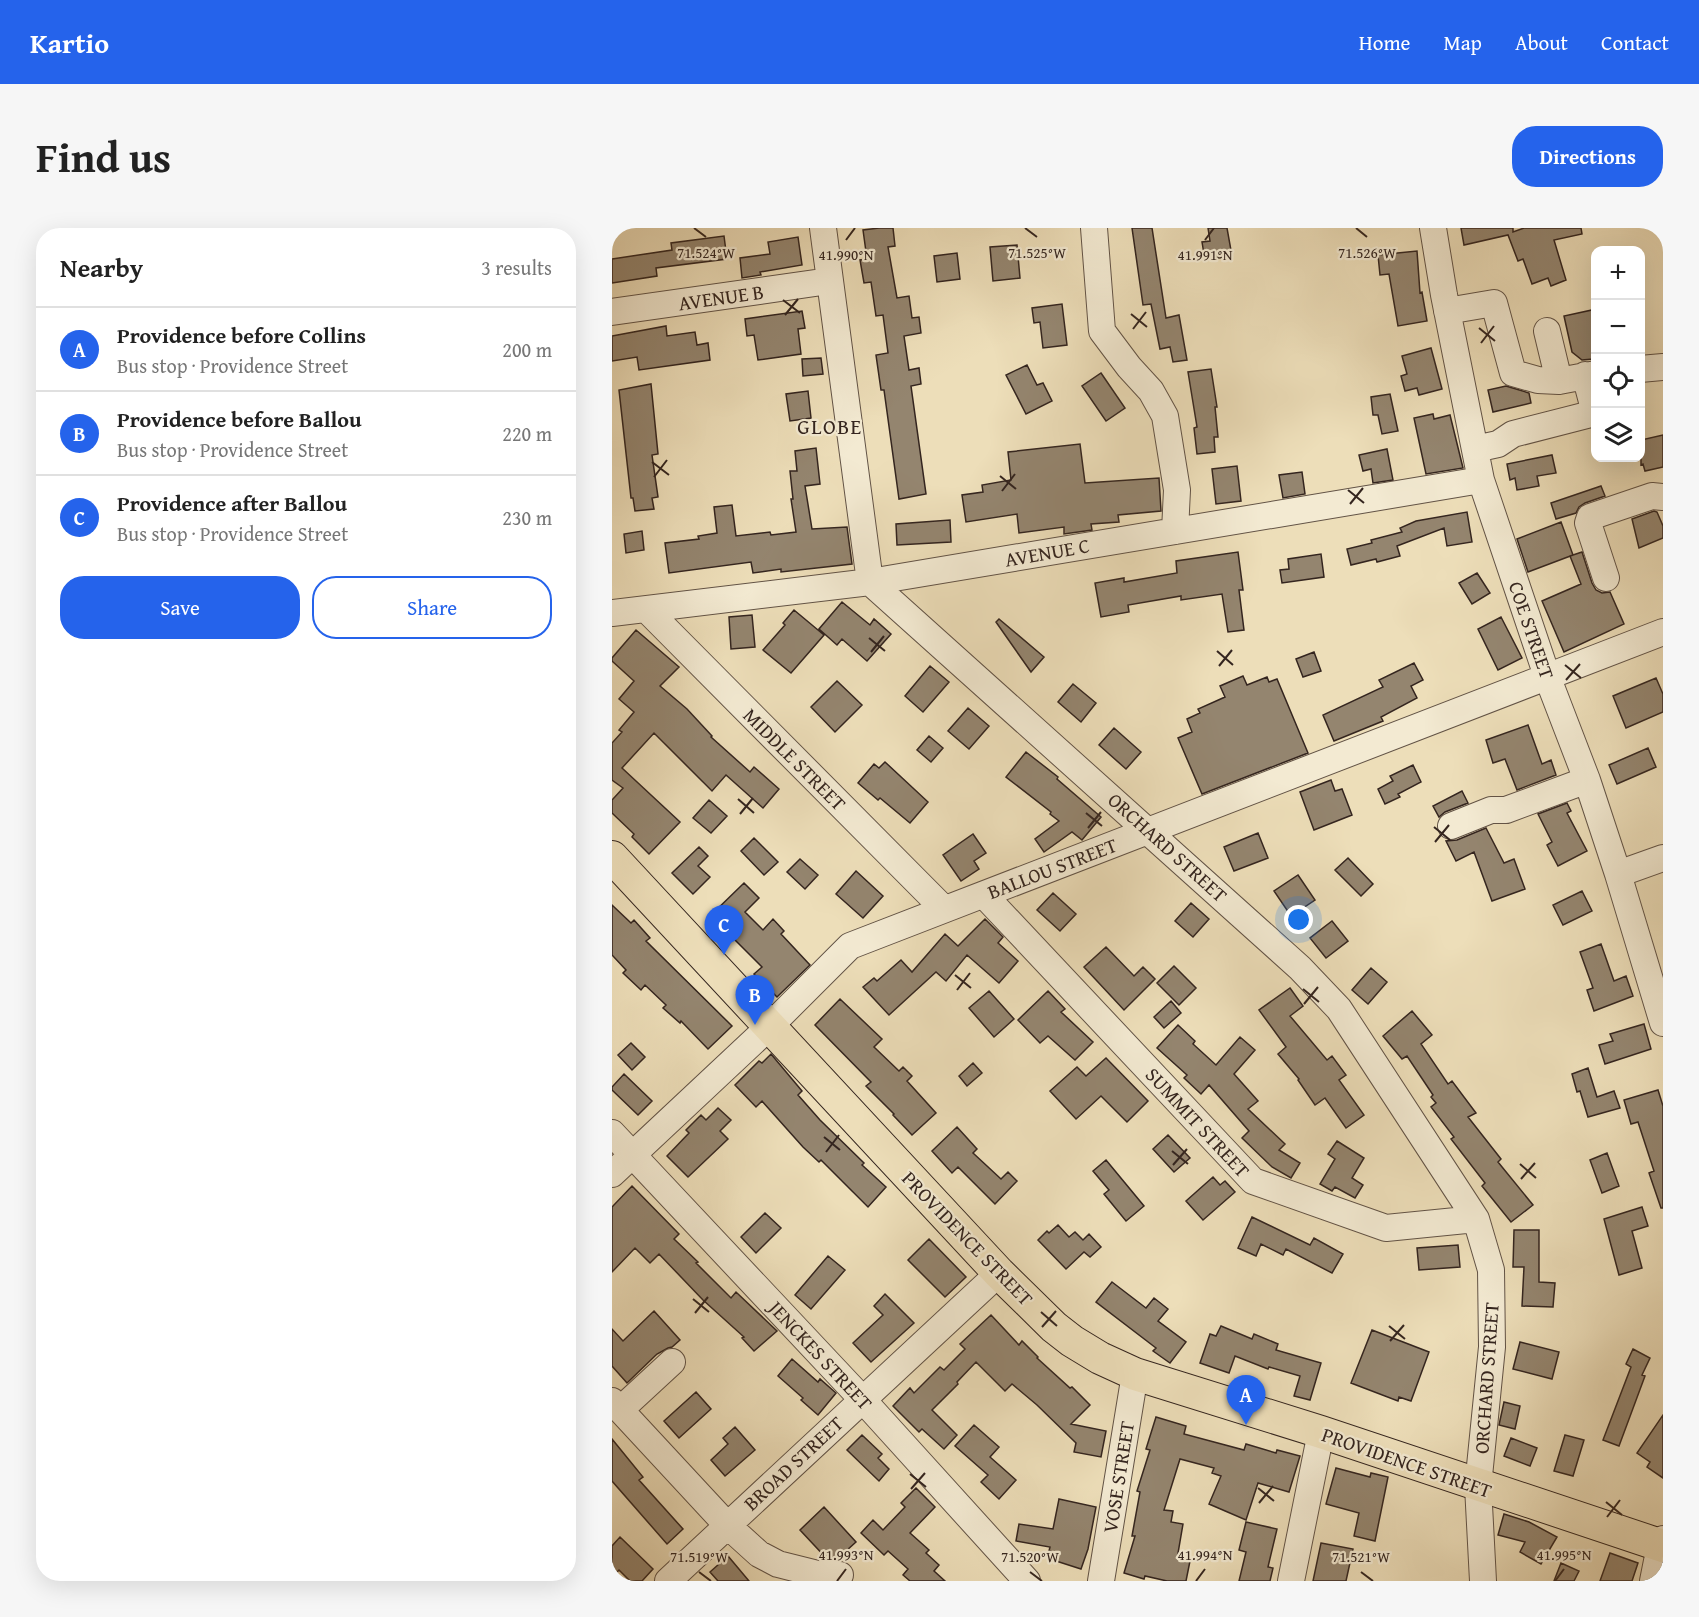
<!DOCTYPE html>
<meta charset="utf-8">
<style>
:root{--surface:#fff;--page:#f6f6f6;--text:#222;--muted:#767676;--line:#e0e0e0;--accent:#2563eb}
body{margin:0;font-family:"Gentium Book Plus",serif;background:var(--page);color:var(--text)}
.controls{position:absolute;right:18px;top:18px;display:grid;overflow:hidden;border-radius:12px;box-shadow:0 6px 24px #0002}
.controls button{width:54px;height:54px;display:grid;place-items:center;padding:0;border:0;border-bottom:2px solid var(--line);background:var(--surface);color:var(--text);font:30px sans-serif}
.you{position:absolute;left:687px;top:692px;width:21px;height:21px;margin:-15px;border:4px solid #fff;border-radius:50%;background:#1a73e8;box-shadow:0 0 0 9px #1a73e833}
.badge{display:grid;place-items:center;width:39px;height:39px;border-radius:50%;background:var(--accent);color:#fff;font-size:20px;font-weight:700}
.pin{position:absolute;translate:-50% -50px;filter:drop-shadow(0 2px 3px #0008)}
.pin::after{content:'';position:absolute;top:32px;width:21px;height:18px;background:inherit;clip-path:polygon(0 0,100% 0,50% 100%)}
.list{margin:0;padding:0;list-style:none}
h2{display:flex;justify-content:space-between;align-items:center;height:78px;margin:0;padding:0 24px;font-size:26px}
h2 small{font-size:20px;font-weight:400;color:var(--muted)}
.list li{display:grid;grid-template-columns:39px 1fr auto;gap:18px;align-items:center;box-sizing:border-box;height:84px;padding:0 24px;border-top:2px solid var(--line)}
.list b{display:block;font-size:22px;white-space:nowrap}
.list p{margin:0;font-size:20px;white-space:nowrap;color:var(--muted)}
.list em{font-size:20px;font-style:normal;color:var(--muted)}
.actions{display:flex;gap:12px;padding:18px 24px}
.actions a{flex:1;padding:14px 0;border:2px solid var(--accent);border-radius:24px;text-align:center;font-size:21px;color:var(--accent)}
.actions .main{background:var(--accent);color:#fff}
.icon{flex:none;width:33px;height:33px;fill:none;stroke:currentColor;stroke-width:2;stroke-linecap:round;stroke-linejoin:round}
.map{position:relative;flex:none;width:1051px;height:1353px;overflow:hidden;border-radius:24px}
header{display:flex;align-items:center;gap:36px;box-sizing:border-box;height:84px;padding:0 30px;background:var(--accent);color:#fff}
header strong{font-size:28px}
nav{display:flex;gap:33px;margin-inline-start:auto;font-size:21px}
.intro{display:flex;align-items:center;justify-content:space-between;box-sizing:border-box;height:144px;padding:0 36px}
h1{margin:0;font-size:42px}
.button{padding:15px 27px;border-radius:24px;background:var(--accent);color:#fff;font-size:21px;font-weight:700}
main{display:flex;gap:36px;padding:0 36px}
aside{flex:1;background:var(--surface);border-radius:24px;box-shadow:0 6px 24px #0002}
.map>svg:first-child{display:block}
</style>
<header>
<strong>Kartio</strong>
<nav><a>Home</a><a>Map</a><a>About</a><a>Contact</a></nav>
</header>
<div class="intro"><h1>Find us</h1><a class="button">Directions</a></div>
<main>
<aside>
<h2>Nearby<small>3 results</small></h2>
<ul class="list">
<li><span class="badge">A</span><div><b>Providence before Collins</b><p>Bus stop · Providence Street</p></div><em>200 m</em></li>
<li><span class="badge">B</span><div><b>Providence before Ballou</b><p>Bus stop · Providence Street</p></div><em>220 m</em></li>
<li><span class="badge">C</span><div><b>Providence after Ballou</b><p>Bus stop · Providence Street</p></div><em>230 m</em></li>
</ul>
<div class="actions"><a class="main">Save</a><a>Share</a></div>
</aside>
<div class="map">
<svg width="1051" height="1353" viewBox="0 0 1051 1353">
<rect width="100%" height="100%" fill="#eddeb9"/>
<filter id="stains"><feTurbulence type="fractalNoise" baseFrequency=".00333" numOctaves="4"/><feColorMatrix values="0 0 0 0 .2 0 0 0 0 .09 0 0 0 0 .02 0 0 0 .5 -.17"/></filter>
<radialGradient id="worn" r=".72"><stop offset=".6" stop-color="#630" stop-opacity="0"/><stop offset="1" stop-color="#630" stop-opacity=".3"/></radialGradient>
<path fill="#94856f" stroke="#34251f" stroke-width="1.5" d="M267 0H281L283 18 276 19 285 70 297 68 300 90 307 89 309 105 292 108 297 142 307 140 309 156 299 158 314 266 287 271 272 162H269L264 127 276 125 271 87 264 88 259 54 252 55 248 32 255 31 251 2Z
M520 0H540L554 90 567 87 575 132 561 134 558 119 548 121 539 76 531 77Z
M596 0H615L620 28 593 32 590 14 598 13Z
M849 0H901V4L912 0H969L970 6 942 12 954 52 939 58 936 50 920 56 911 31 906 33 896 7 852 17Z
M112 8 115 31 44 40 45 48 0 55V31L60 22 59 15Z
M186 9 190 37 148 44 149 47 130 50 128 30 158 26 156 14Z
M405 17 408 50 381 53 378 19Z
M805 23 808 65 810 64 815 93 786 98 777 46 768 47 766 27Z
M345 25 348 51 325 54 322 28Z
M450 76 455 117 431 120 428 94 422 95 420 80Z
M980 82 982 90 984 89V128L981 131 970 132 960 124 952 88Z
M190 83 193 100 186 101 189 126 146 132 142 107 135 108 133 91Z
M54 98 55 108 83 104 85 117 96 115 98 132 27 142 25 129 0 133V108Z
M819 120 830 161 807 167 805 160 793 163 789 148 795 146 790 128Z
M209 130 211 146 191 148 190 131Z
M415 137 425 157 431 155 440 173 414 186 394 147Z
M599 141 605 179H603L606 209H602L603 224 585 226 582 200 585 199 576 144Z
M489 145 513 180 494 193 470 158Z
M39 156 46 226 40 227 46 269 40 270 42 281 23 283 21 270H19L7 162Z
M894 158 917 165 919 175 881 184 876 162Z
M196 163 199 190 178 193 174 166Z
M778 166 786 203 770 206 766 187H761L759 169Z
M821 186 822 191 838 187 851 240 814 246 802 190Z
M1051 207V239L1033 243 1031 236 1029 237V212Z
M468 216 473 255 547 250 549 283 506 287 507 294 479 296 480 302 452 306V299L407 305 405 286 354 294 350 267 371 264 370 257 399 252 396 224Z
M204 220 208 256 193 258 200 301 235 299 240 336 169 344V341L141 345 139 334 57 345 53 315 87 311 86 308 105 305 102 279 120 277 124 308 158 304 159 307 184 304 179 271H181L178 243H185L183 223Z
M775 221 781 252 761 255 759 241 751 243 747 227Z
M940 227 944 245 925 248 927 258 905 262 903 250 898 252 895 236Z
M625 238 629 273 604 276 600 241Z
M690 244 693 266 671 270 667 247Z
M989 258 993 268 973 275 967 279 964 285 944 291 939 275Z
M1042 283 1045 284 1051 298V310L1027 320 1020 291Z
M855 284 860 314 835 318 832 300 785 318 788 328 765 334 764 331 739 337 735 321 760 315 759 312 790 304 788 300 804 293Z
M338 292 339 314 285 317 284 296Z
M949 294 961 327 916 344 905 311Z
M30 303 32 322 14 325 12 306Z
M626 324 631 362H627L632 402 616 404 610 366 569 372V368L516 377 517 384 489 389 483 355 512 350V354L565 345 564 333Z
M970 324 980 355 984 362 990 365 998 364 1012 396 952 424 930 373 969 356 958 328Z
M709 326 712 349 670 355 668 342 677 341 676 331Z
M865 345 878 365 860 376 847 355Z
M230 374 258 397 262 391 279 406 255 433 230 411 225 417 207 401Z
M182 382 212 407 179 445 151 422 173 397 171 395Z
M140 387 143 419 119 421 117 389Z
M889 389 910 430 886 442 866 401Z
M387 391 432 429 419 444 384 394Z
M24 402 67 439 48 458 75 481 100 508 99 509 138 544 142 539 167 561 151 580 114 547 100 563 42 505 10 540 68 594 37 626 20 609 22 606 0 585V572L11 560 0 552V515L10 504 7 502 22 484 7 471 22 453 0 433V430Z
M702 424 709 443 691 449 684 431Z
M802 435 811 452 799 458 805 470 769 489 771 493 722 513 711 487 771 459 767 452Z
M318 438 337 454 311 484 293 468Z
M631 448 635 457 655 449 657 454 665 451 696 525 590 566 566 510 580 504 575 491 588 485 586 481 613 469 608 458Z
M1044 450 1051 466V484L1014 500 1001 468Z
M225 453 250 477 223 504 199 479Z
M461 456 484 475 469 494 446 474Z
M356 480 377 498 357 521 336 503Z
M916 497 930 536 939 532 944 547 905 562 893 531 881 535 874 512Z
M502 500 529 524 514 541 487 517Z
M317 508 331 520 319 534 305 522Z
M1036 520 1044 539 1005 556 997 537Z
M414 524 446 549 445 551 489 589 470 612 460 604 432 624 423 611 447 593 438 586 439 584 394 549Z
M273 534 316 574 298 595 268 570 266 572 246 555 262 536 267 540Z
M801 537 809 554 786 566 788 569 773 576 766 561 781 553 778 548Z
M719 552 723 563 730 561 740 587 702 602 688 564Z
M850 563 856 575 833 584 827 589 821 578Z
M97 572 115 588 99 605 81 590Z
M955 575 959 583 955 585 975 623 946 638 935 617 940 614 926 586Z
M874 600 892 635 902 631 913 661 880 673 862 624 844 633 834 613 845 612Z
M646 605 656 630 622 643 612 619Z
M361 606 374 625 362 633 367 641 349 653 331 627Z
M142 610 166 634 152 647 129 623Z
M87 619 96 628 86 638 98 649 81 666 60 645Z
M736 630 761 656 749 668 723 642Z
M188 631 206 647 193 661 175 644Z
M244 643 271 668 251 690 224 666Z
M686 647 703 672 679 688 662 663Z
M132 655 147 670 133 684 151 702 161 691 172 703 169 706 198 737 165 769 142 746 150 739 114 703 111 706 95 691Z
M970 663 980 683 951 697 941 677Z
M441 665 464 686 448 703 425 682Z
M579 675 597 691 581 709 563 693Z
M0 677 19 695 22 692 38 710 34 713 120 798 96 821 69 793 68 795 51 780 54 777 33 757 29 762 11 745 14 742 0 727Z
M373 691 391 709 386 715 406 733 387 755 355 727 334 753 324 744 277 787 251 759 262 750 265 753 289 732 300 744 333 706 346 718Z
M720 693 736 713 714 730 698 710Z
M989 716 1002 753 1014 748 1021 768 982 783 975 762 981 760 968 724Z
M494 719 522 748 531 739 543 751 512 782 472 739Z
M562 738 584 760 567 777 545 755Z
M759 740 775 754 756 776 740 762Z
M678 760 691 778 678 788 715 832 720 828 734 847 727 852 752 887 734 900 713 870 703 877 686 852 687 851 666 826 674 819 647 782Z
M377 763 402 791 382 809 357 780Z
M436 763 453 781 449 784 481 814 463 832 436 808 428 815 406 792Z
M228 771 270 811 262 819 287 843 291 839 300 848 295 853 324 885 300 907 281 887 282 886 254 858 259 854 203 797Z
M559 773 569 785 552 800 542 789Z
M800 783 820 807 809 816 836 856 840 853 864 885 856 889 889 931 886 934 921 977 899 994 870 958 873 955 839 911 842 909 819 879 824 875 819 869 821 867 795 828 790 831 771 808Z
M1032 796 1039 821 993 836 987 817 1001 813 998 806Z
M566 797 583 813 581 816 604 837 628 809 643 822 622 846 646 873 636 881 673 916 667 922 688 935 679 950 660 939 630 910 637 903 597 857 589 866 572 850 575 847 545 820Z
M19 815 33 829 20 842 6 827Z
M159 826 190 863 186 867 208 892 252 935 250 937 274 959 256 979 209 932 207 934 191 919 150 873 144 879 123 857 147 833 150 835Z
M494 830 536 873 515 894 489 868 464 891 438 863 465 839 474 848Z
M361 835 370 845 355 858 347 848Z
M976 840 985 869 1002 863 1008 880 976 889 968 863 965 864 960 846Z
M12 846 40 873 26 887 0 862V859Z
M1046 862 1051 878V980H1049L1037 945 1042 943 1026 894 1019 896 1012 872Z
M106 880 119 892 108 903 116 911 76 949 55 928 77 905 74 902 89 887 94 892Z
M345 899 365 921 361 925 389 951 396 944 405 953 383 976 346 939 340 945 320 923Z
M556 907 578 930 562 944 541 921Z
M725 913 752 930 740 950 751 957 743 970 723 959 720 963 708 956 723 931 716 926Z
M995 925 1007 958 990 965 978 932Z
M494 932 532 978 514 993 492 966 497 962 481 943Z
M601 949 608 957 613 953 623 964 591 992 574 973Z
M20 958 67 1006 62 1011 86 1034 84 1035 119 1070 124 1064 165 1103 142 1123 130 1110 132 1109 91 1072 47 1026 38 1035 23 1020 0 1044V979Z
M1030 979 1036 998 1020 1003 1030 1040 1007 1047 992 991Z
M153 985 169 1000 144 1025 129 1009Z
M640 989 698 1017 702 1010 731 1026 720 1045 674 1021 671 1027 649 1016 644 1028 626 1020Z
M446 997 457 1009 463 1004 471 1012 477 1006 489 1019 478 1029 472 1024 454 1041 426 1012 435 1003 437 1005Z
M902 1002H927V1054L943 1055 941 1079 910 1078 912 1039H901Z
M317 1011 354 1049 333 1069 296 1032Z
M846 1017 848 1039 807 1042 805 1020Z
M216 1028 233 1042 199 1081 183 1067Z
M500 1054 534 1080 542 1070 556 1081 546 1093 574 1114 558 1135 541 1123 544 1120 484 1074Z
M273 1066 302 1095 259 1134 241 1115 271 1087 262 1078Z
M42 1083 68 1112 60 1119 56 1120 45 1126 15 1155 0 1138V1101L11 1113Z
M379 1087 407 1117 410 1113 426 1129 425 1130 458 1160 460 1159 478 1177 459 1196 494 1203 489 1229 462 1224 464 1215 425 1177 400 1156 393 1163 364 1134 345 1154 346 1156 320 1182 345 1207 332 1221 310 1201 307 1204 281 1178 298 1160 302 1165 328 1139 332 1142 353 1121 348 1116Z
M609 1098 640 1111 642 1106 666 1116 664 1122 709 1135 698 1172 682 1168 688 1148 657 1139 656 1141 623 1128 617 1145 588 1135 598 1106 604 1108Z
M760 1102 817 1124 799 1173 787 1169 786 1173 739 1155Z
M908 1114 947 1124 940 1151 901 1141Z
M1021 1121 1038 1130 1030 1147 1033 1148 1007 1218 991 1212 1019 1139 1014 1136Z
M180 1131 206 1154 208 1151 224 1165 206 1187 189 1172 191 1170 166 1148Z
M84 1164 99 1181 67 1210 52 1193Z
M892 1174 908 1178 903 1201 887 1197Z
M1051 1187V1250L1035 1239 1038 1234 1025 1225Z
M544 1189 574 1198 572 1206 632 1222 634 1216 664 1225 665 1222 688 1228 677 1264 646 1255 634 1292 597 1276 609 1248 600 1245 602 1240 568 1231 552 1282 561 1283 559 1294 571 1296 565 1331 578 1333 574 1353H555L533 1348 532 1351 512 1345 523 1308H520L528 1264 525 1263 538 1222 534 1221Z
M362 1197 387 1219 378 1229 404 1252 387 1271 369 1254 376 1247 343 1218Z
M123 1199 143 1222 113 1248 99 1232 116 1216 111 1210Z
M250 1207 270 1226 266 1230 277 1241 267 1253 235 1222Z
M953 1207 972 1212 961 1248 942 1243Z
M899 1210 925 1220 918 1238 892 1228Z
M0 1211 31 1249 27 1252 71 1301 55 1316 0 1253Z
M724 1240 758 1249 759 1245 776 1249 763 1313 742 1308 747 1285 714 1276Z
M304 1260 323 1279 298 1305 317 1322 314 1325 327 1337 322 1343 333 1353H298L291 1347 296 1341 276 1323 272 1327 249 1305 261 1292 271 1302 293 1279 289 1275Z
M447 1271 484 1279 476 1321 469 1341 444 1333 446 1326 437 1323 438 1319 404 1313 407 1296 441 1301Z
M212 1279 244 1314 224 1332H216L188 1302Z
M892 1286 917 1294 945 1309 929 1336 908 1324 913 1314 886 1307Z
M634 1294 665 1301 656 1339 661 1340 658 1353H627L634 1324 627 1322Z
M8 1309 41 1341 30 1353H18L7 1342 0 1349V1318Z
M709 1315 741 1321 734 1353H701Z
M998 1325 1026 1335 1020 1353H988Z
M116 1328 137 1353H106L98 1344Z
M949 1335 967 1343 962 1353H942Z"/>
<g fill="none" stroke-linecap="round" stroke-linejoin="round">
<defs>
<path id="minor" d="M211 0 258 354 688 740 727 781 864 991 879 1042 880 1119 866 1258 871 1353
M482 0 490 103 517 139 539 163 553 188 565 262 563 303
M821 0 832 67 869 252 935 448 975 552 1006 646 1051 795
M835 83 882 75 901 145 926 152 947 153 984 146
M0 84 217 53
M935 103 947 153
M1028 141 1051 139
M863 221 886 216 901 206 983 185 973 147
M994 350 976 295 978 289 1040 268 1051 269
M35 382 332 681
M0 385 258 354 869 252
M839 598 879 582H894L975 552
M1006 646 1051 630
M372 667 641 953 774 1000 864 991
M0 905 250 1171 415 1353
M0 946 158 798 238 718 1051 404
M0 1173 115 1297 147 1326 166 1336 210 1347H228
M8 1182 60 1134
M56 1353 387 1045
M489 1353 523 1146
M679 1353 709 1204
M1041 1353 1048 1318 1051 1311"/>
<path id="major" d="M0 629 387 1045 442 1099 460 1113 488 1130 523 1146 709 1204 1051 1318"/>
</defs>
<use href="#minor" stroke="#625346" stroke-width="28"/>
<use href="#major" stroke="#34251f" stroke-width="34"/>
<use href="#minor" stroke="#f3ead2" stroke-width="26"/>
<use href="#major" stroke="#eddeb9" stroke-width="32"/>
</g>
<path fill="none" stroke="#34251f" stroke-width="2" d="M82 0 94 9M413 0 425 9M744 0 755 9M234 12 243 0M593 12 602 0M171 72 188 85M519 86 535 99M173 87 186 71M867 100 883 113M521 101 534 84M869 115 882 98M40 234 57 247M388 248 404 261M42 249 55 232M736 262 752 275M390 263 403 246M738 276 751 260M257 410 273 423M605 423 621 437M259 424 272 408M953 437 969 450M607 438 620 422M954 452 968 436M126 571 142 585M474 585 490 598M128 586 141 570M822 599 838 612M476 600 489 584M823 614 837 597M343 747 359 760M691 761 707 774M345 762 358 745M692 776 706 759M212 909 228 922M560 923 576 936M214 924 227 907M908 936 924 950M561 937 575 921M909 951 923 935M81 1071 97 1084M429 1084 445 1098M83 1085 96 1069M777 1098 793 1111M430 1099 444 1083M778 1113 792 1097M298 1246 314 1259M646 1260 662 1273M299 1261 313 1245M994 1274 1010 1287M647 1275 661 1258M995 1289 1008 1272M87 1344 99 1353M418 1344 430 1353M749 1344 761 1353M225 1353 234 1341M584 1353 593 1341M943 1353 952 1341"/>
<g text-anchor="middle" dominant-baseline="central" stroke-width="4.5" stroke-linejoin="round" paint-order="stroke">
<g font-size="20" fill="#34251f" stroke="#f3ead2">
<text transform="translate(109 69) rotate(-8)">AVENUE B</text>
<text transform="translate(435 324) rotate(-10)">AVENUE C</text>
<text transform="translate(920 402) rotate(71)">COE STREET</text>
<text transform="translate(183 531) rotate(45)">MIDDLE STREET</text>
<text transform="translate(556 619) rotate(42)">ORCHARD STREET</text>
<text transform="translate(440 640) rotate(-21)">BALLOU STREET</text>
<text transform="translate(586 894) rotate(47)">SUMMIT STREET</text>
<text transform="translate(356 1010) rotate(46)">PROVIDENCE STREET</text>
<text transform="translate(209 1127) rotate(47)">JENCKES STREET</text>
<text transform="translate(874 1150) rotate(-86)">ORCHARD STREET</text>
<text transform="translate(795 1234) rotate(19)">PROVIDENCE STREET</text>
<text transform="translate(181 1235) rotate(-43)">BROAD STREET</text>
<text transform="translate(506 1249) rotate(-81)">VOSE STREET</text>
</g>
<g font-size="21" letter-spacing="1.5" fill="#34251f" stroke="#f3ead2">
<text x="218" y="198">GLOBE</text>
</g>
</g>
<g font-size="15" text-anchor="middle" fill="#34251f" stroke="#f3ead2" stroke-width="4.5" stroke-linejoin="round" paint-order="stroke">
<text x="755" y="30">71.526°W</text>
<text x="94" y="30">71.524°W</text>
<text x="425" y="30">71.525°W</text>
<text x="234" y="32">41.990°N</text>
<text x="593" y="32">41.991°N</text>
<text x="234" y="1332">41.993°N</text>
<text x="593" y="1332">41.994°N</text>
<text x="952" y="1332">41.995°N</text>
<text x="87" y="1334">71.519°W</text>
<text x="418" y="1334">71.520°W</text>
<text x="749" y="1334">71.521°W</text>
</g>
<rect width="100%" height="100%" filter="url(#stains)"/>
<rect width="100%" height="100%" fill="url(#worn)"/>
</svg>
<div class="controls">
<button>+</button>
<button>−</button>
<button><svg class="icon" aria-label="locate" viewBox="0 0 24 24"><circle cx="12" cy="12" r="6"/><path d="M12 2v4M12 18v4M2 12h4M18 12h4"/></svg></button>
<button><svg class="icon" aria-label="layers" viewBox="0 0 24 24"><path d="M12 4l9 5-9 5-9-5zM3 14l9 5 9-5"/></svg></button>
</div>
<div class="you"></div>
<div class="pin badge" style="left:634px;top:1197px">A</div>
<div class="pin badge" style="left:143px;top:797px">B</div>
<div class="pin badge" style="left:112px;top:727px">C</div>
</div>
</main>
